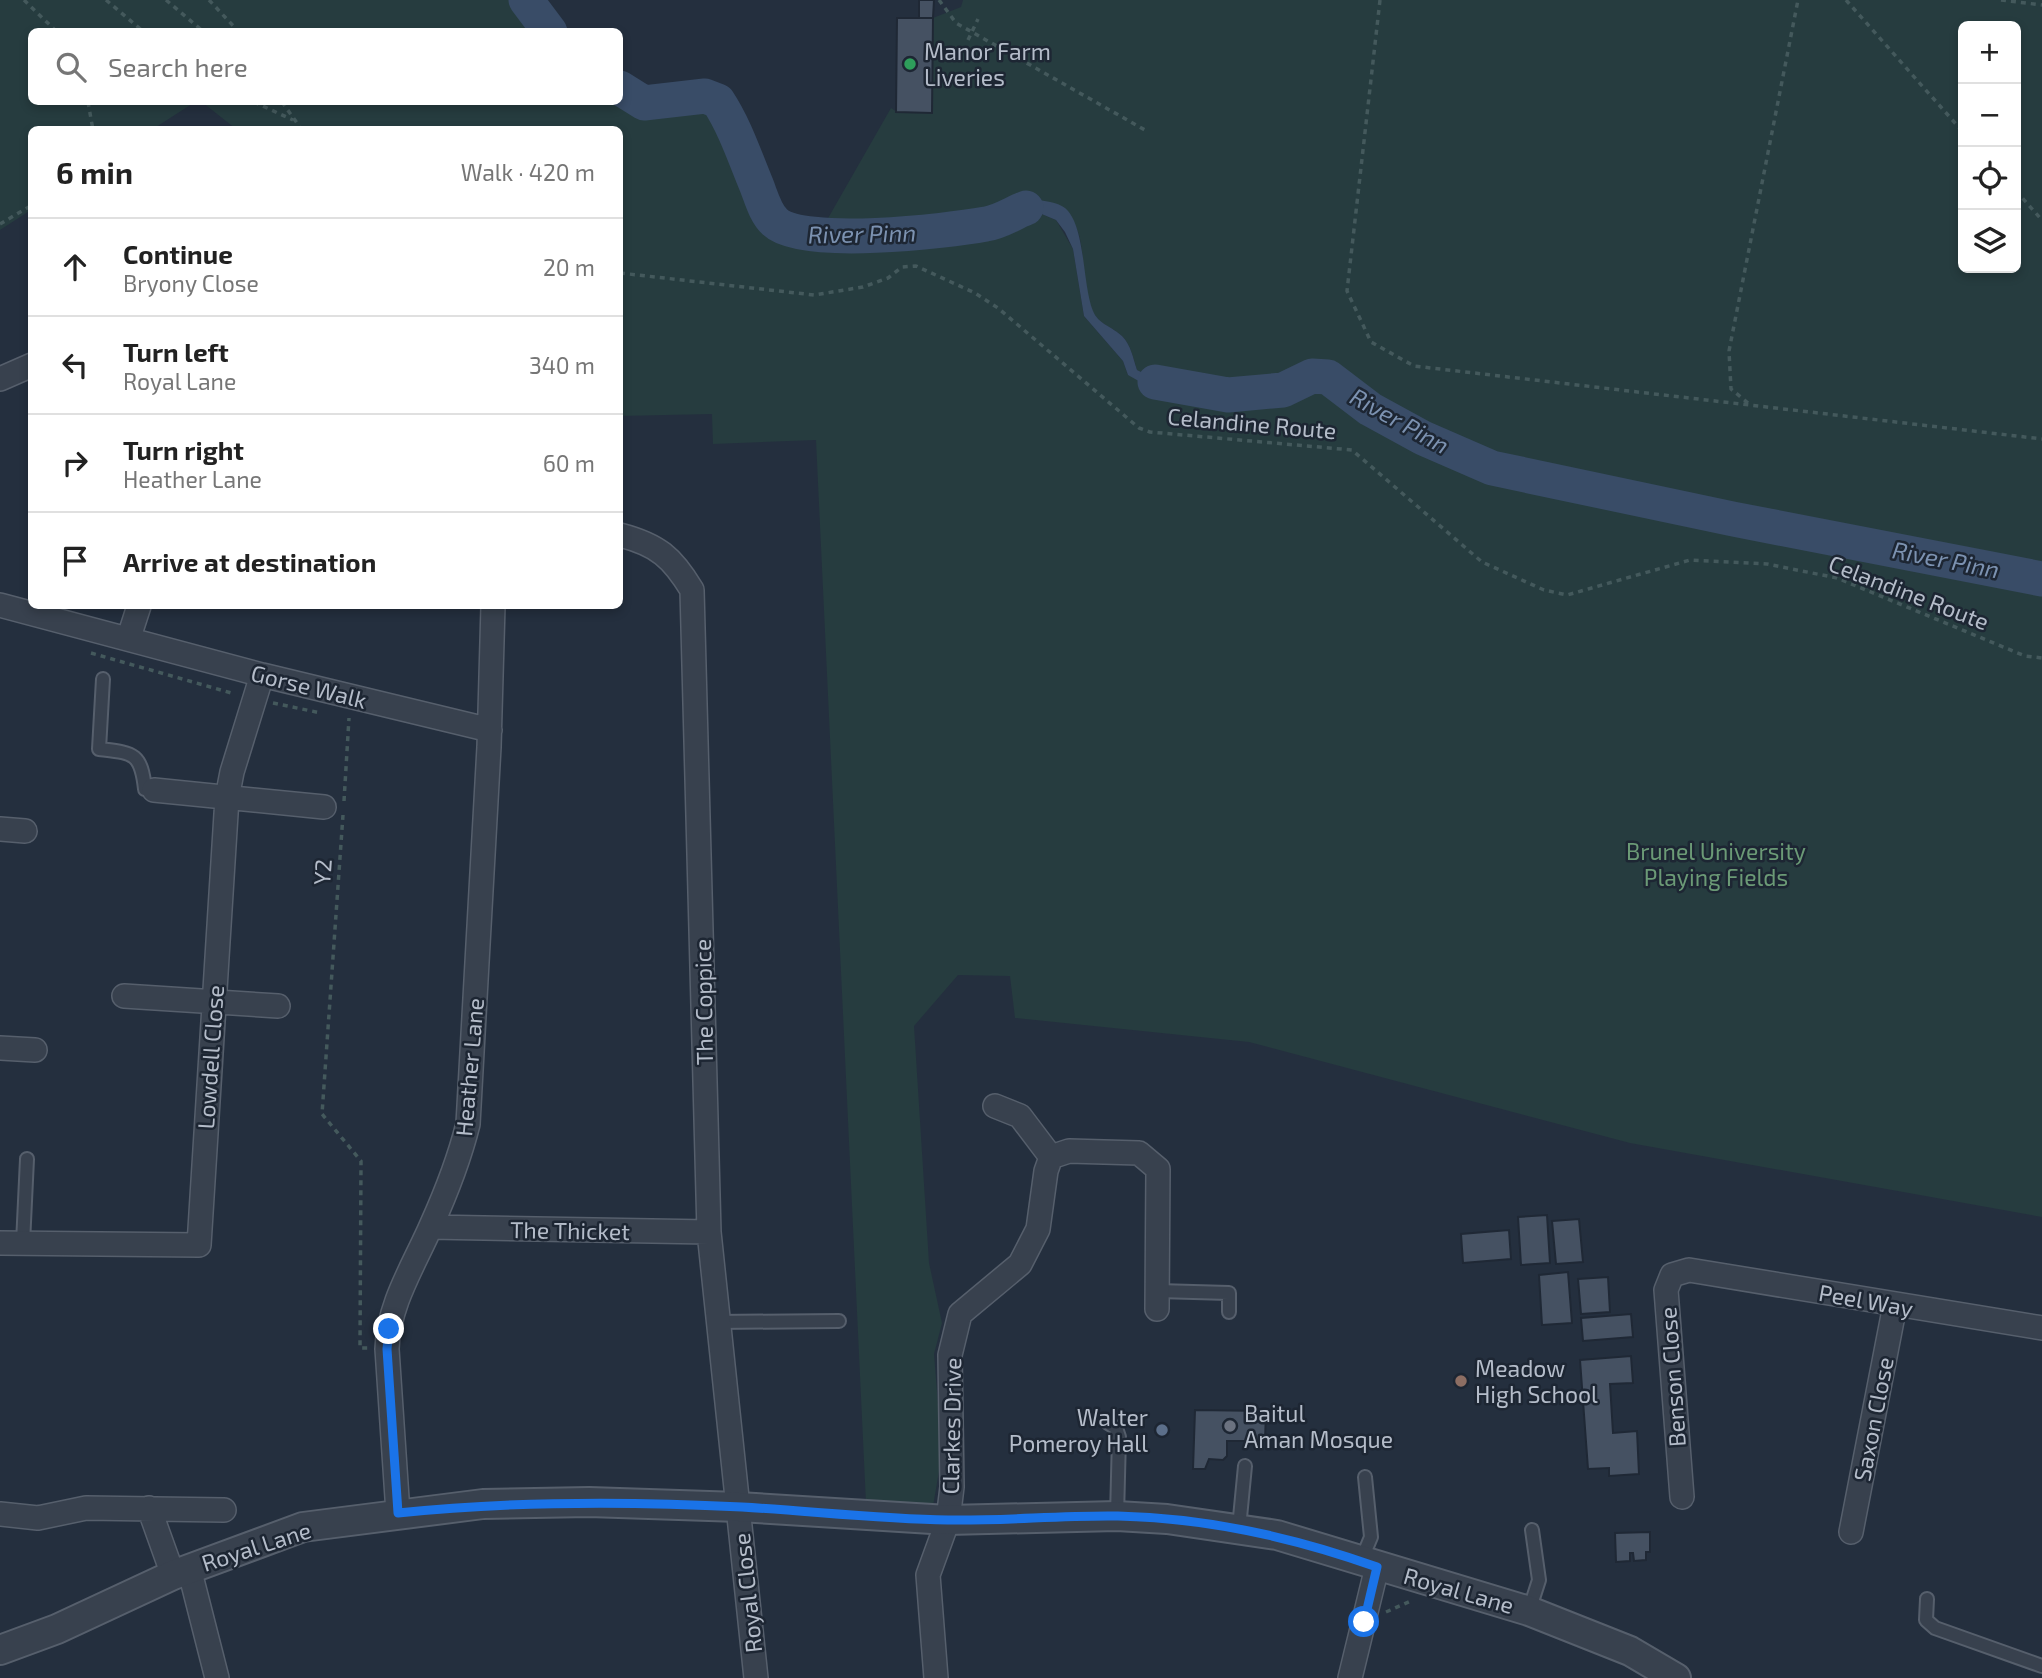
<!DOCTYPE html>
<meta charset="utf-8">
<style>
:root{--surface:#fff;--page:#f2f2f2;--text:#222;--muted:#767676;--line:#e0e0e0}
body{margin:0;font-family:"Exo 2",sans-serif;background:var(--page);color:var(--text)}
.controls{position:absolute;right:21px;top:21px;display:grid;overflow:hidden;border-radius:10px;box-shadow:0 4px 10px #0003}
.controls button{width:63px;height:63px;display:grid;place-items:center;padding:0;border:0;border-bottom:2px solid var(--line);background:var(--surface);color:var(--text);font:35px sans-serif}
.stop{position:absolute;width:21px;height:21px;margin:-16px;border:5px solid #1a73e8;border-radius:50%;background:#fff}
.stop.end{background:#1a73e8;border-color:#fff;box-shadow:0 2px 7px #0008}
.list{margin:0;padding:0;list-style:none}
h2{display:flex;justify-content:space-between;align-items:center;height:91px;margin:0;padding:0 28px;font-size:30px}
h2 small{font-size:23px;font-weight:400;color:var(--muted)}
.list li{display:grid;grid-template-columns:46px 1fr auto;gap:21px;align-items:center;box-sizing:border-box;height:98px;padding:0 28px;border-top:2px solid var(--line)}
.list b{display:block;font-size:26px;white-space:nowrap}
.list p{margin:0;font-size:23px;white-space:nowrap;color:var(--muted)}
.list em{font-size:23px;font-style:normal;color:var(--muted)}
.icon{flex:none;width:38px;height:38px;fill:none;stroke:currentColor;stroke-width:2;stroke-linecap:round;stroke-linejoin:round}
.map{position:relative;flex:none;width:2042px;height:1678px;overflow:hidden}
.search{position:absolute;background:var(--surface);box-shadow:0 4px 10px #0003;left:28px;top:28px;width:595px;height:77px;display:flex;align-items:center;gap:18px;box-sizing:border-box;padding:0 24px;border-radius:10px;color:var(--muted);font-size:26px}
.panel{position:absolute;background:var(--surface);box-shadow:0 4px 10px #0003;left:28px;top:126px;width:595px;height:483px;border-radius:10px}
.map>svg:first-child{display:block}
</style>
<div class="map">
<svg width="2042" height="1678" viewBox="0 0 2042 1678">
<rect width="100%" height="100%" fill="#242f3e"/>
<path fill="#263c3f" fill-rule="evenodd" d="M0 0H532L531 4 557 31 32 32V102H195L153 129 32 130 31 210 0 230Z
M963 0H2042V1217L1630 1143 1249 1042 1015 1018 1010 976 958 975 914 1026 929 1263 942 1323 934 1354 942 1454 933 1506 866 1503 816 440 713 444 712 414 620 416V130L236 129 202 102H620V81L645 97 701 88 723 96 780 217 800 228 823 227 891 108 897 112H932L933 18 961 7ZM1963 26H2016V268H1963ZM1034 199C1101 213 1072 263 1093 312 1098 324 1113 327 1122 336 1131 345 1133 358 1137 370L1158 381H1173L1198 390 1128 375 1123 361 1084 316 1073 249 1056 220 1032 210 979 223Z"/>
<path fill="#394c67" d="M1034 199C1044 201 1057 202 1065 208 1086 226 1082 284 1093 311 1098 324 1113 327 1122 336 1131 345 1133 358 1137 370 1157 381 1178 382 1200 390L1160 393 1128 375 1123 361 1084 316 1073 249 1065 232 1056 220 1032 210 997 229 977 224Z"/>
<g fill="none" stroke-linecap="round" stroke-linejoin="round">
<path stroke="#394c67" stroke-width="35" d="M526 0 550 32
M620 88 644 103 705 96 718 101C735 127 744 155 756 184 761 196 765 213 775 222 802 248 947 231 986 224 1000 222 1013 213 1026 208
M1155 382 1228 395 1283 390 1312 376 1328 377 1370 409 1423 438 1492 468 1733 519 2042 579"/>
</g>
<path fill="#455162" stroke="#1f2835" stroke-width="2" d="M919 0H934L933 18H919Z
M897 18H933L932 113 896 112Z
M1547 1215 1550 1263 1521 1265 1518 1217Z
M1579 1219 1583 1262 1556 1264 1552 1221Z
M1509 1230 1511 1259 1463 1263 1461 1234Z
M1568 1272 1572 1323 1542 1325 1539 1275Z
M1608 1277 1610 1312 1581 1314 1578 1279Z
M1631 1314 1633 1337 1583 1341 1581 1318Z
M1631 1356 1633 1383 1610 1384 1613 1433 1637 1431 1639 1474 1609 1476V1468L1588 1469 1580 1360Z
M1195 1410 1266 1411 1265 1441H1227V1456L1223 1460 1209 1459 1205 1469H1193Z
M1650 1532V1552H1646V1560L1634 1561 1633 1553H1630V1561L1616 1562 1615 1533Z"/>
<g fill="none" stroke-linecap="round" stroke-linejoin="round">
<defs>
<path id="service" d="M103 679 99 749C133 753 141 752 145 789L154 790
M23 1243 27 1159
M1158 1291 1229 1293V1312
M716 1322 839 1321
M1108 1423 1116 1428 1119 1437 1117 1516
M1239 1528 1245 1466
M1361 1561 1371 1537 1365 1477
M1927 1599 1926 1620 1935 1628 2042 1666
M1529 1611 1539 1580 1532 1530"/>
<path id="minor" d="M0 379 32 365
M620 535C658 545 672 557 692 590L709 1232 756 1678
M0 605 262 675 490 730
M129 637 139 606
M154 790 324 807
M0 829 25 831
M124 996 278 1006
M0 1048 35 1050
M995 1106 1020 1116 1051 1157
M431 1227 709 1232
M0 1243 199 1245 227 798 232 772 262 675
M1682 1497 1666 1290 1672 1275 1689 1270 2042 1328
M149 1508 173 1575
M398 1513 387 1349C388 1305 414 1265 431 1226 446 1193 459 1160 468 1124L489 747 493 606
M0 1514 38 1518 86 1508 224 1510
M1851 1532 1895 1305
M189 1568 217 1678
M936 1678 928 1575 948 1520 952 1487 950 1355 960 1314 1020 1264 1038 1229 1046 1171 1051 1157 1069 1151 1139 1153 1158 1169 1157 1309
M1350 1678 1377 1567"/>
<path id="tertiary" d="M0 1650 57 1629 173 1575 303 1527 483 1504 589 1502 739 1507 948 1520 1117 1516 1167 1519 1277 1535 1529 1611 1630 1651 1676 1678"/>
</defs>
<use href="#service" stroke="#565f6c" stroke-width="16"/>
<use href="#minor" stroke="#565f6c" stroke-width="26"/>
<use href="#tertiary" stroke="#565f6c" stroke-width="32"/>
<path stroke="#44595c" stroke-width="3.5" stroke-dasharray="5 5" stroke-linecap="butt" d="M24 0 57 32
M106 0 144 32
M166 0 204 32
M209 0 239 32
M939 0 956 23 1145 130
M1380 0 1347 291 1371 342 1414 366 2042 439
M1846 0 1963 132
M2001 0 2042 5
M968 40 978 19
M88 102 93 130
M254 102 293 120
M282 102 302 130
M2016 191 2042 220
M0 224 32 205
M620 273 814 295 863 287 888 278 902 267 916 266 975 293 998 308 1139 428 1150 432 1352 450 1482 562 1544 590 1567 595 1690 560 1767 564 1837 578 2025 656 2042 658
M1748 403 1731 389 1729 351 1798 0
M91 653 235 694
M273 703 321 713
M344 801 349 718
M343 815 322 1114 361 1161 360 1348H368
M1386 1612 1411 1601"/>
<use href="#service" stroke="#38414e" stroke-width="12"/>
<use href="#minor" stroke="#38414e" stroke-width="23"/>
<use href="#tertiary" stroke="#38414e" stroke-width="28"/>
</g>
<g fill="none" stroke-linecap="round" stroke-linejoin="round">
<path stroke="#1a73e8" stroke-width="9" d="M389 1329 387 1349 398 1513C512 1501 627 1501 742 1507 811 1511 880 1519 948 1520 1005 1521 1061 1515 1118 1516 1207 1518 1293 1537 1377 1567L1364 1622"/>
</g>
<circle fill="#2e9e5b" stroke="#1d2633" stroke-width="2.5" cx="910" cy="64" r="7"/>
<circle fill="#8d6e63" stroke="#1d2633" stroke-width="2.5" cx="1461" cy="1381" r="7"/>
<circle fill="#6b7280" stroke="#1d2633" stroke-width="2.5" cx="1230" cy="1426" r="7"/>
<circle fill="#5c6f8a" stroke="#1d2633" stroke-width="2.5" cx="1162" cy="1430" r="7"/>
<g text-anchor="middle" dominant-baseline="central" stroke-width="5" stroke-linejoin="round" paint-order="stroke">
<g font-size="23" fill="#b4bcc9" stroke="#1d2633" text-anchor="start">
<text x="924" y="51">Manor Farm<tspan x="924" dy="26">Liveries</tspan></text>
<text x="1475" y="1368">Meadow<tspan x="1475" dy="26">High School</tspan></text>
<text x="1244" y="1413">Baitul<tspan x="1244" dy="26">Aman Mosque</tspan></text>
<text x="1148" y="1417" text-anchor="end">Walter<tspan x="1148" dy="26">Pomeroy Hall</tspan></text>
</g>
<g font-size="23" fill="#b4bcc9" stroke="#1d2633">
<text transform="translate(1252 423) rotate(5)">Celandine Route</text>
<text transform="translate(1909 592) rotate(21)">Celandine Route</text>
<text transform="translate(309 686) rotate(14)">Gorse Walk</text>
<text transform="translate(322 872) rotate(-86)">Y2</text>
<text transform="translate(703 1002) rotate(-91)">The Coppice</text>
<text transform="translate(210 1057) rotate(-86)">Lowdell Close</text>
<text transform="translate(469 1067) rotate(-85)">Heather Lane</text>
<text transform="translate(570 1230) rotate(1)">The Thicket</text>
<text transform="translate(1866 1300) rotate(10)">Peel Way</text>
<text transform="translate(1672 1377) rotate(-94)">Benson Close</text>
<text transform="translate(1873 1419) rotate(-79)">Saxon Close</text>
<text transform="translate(951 1426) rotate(-89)">Clarkes Drive</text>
<text transform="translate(256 1546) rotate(-18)">Royal Lane</text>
<text transform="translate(1459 1590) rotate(16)">Royal Lane</text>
<text transform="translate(747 1593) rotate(-96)">Royal Close</text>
</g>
<g font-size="23" fill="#6b9a76" stroke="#1d2633">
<text x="1716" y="851">Brunel University<tspan x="1716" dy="26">Playing Fields</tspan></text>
</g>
<g font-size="24" font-style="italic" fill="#7c92b1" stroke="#1d2633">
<text transform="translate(862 233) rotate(-1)">River Pinn</text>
<text transform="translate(1400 420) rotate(29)">River Pinn</text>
<text transform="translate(1946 559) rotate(11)">River Pinn</text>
</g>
</g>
</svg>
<div class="controls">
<button>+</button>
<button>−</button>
<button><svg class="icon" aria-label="locate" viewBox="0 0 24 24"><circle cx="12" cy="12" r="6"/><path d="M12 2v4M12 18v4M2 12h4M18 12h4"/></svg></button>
<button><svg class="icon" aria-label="layers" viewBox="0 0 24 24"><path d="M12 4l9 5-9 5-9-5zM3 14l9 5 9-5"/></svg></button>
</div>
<div class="stop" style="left:1364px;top:1622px"></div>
<div class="stop end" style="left:389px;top:1329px"></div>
<div class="search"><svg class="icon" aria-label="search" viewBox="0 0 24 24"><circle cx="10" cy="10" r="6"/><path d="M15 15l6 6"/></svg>Search here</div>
<section class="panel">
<h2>6 min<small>Walk · 420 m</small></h2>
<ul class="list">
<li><svg class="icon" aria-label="ahead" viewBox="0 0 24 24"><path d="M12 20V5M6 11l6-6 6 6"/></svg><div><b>Continue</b><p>Bryony Close</p></div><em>20 m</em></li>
<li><svg class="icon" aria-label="left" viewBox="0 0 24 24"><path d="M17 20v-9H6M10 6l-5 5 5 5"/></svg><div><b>Turn left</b><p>Royal Lane</p></div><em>340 m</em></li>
<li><svg class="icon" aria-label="right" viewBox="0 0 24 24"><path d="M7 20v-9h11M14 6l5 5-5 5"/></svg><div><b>Turn right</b><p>Heather Lane</p></div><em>60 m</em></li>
<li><svg class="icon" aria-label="arrive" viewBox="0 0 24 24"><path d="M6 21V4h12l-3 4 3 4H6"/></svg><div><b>Arrive at destination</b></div></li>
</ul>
</section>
</div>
